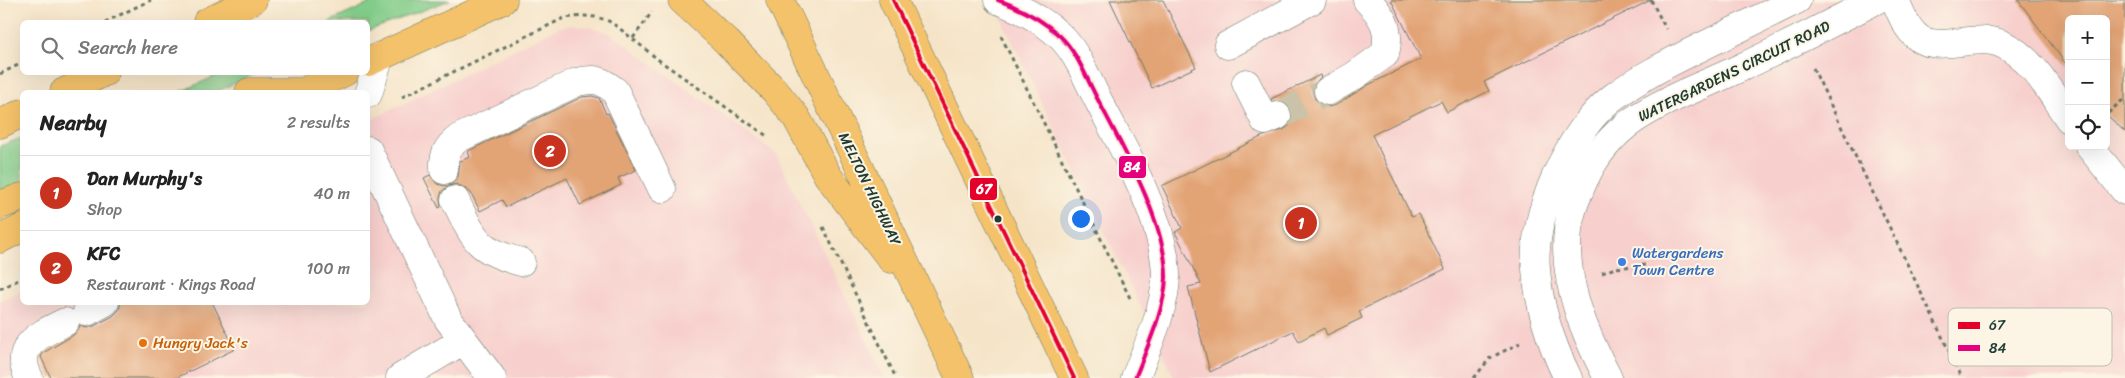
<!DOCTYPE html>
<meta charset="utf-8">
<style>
:root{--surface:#fff;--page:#f2f2f2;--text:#222;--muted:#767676;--line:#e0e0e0;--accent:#c8321e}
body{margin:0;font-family:Sriracha,sans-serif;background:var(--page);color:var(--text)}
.controls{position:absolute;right:15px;top:15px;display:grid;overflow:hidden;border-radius:8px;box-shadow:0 5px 20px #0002}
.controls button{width:45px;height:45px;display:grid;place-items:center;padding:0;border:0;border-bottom:1px solid var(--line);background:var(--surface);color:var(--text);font:25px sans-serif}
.you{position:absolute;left:1080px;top:218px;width:18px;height:18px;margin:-12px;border:4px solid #fff;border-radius:50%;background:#1a73e8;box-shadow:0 0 0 8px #1a73e833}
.badge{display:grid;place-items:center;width:32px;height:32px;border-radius:50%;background:var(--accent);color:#fff;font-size:16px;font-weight:700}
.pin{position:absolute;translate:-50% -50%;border:2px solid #fff;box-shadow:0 1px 5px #0006}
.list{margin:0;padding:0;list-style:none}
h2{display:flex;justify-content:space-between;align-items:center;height:65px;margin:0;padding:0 20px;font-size:21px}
h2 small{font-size:16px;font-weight:400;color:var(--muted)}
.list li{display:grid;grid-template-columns:32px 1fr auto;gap:15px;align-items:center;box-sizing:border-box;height:75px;padding:0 20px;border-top:1px solid var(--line)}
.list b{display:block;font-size:19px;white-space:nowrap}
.list p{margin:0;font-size:16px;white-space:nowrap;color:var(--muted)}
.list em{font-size:16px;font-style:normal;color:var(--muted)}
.icon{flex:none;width:28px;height:28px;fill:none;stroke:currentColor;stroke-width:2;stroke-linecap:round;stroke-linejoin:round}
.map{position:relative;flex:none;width:2125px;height:378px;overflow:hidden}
.search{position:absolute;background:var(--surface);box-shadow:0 5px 20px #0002;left:20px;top:20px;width:350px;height:55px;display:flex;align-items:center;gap:12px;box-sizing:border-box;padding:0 18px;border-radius:8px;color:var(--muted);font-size:19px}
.panel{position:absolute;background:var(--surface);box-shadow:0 5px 20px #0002;left:20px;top:90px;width:350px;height:215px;border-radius:8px}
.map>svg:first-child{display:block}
</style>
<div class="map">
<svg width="2125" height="378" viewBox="0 0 2125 378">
<rect width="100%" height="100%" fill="#fcf5e5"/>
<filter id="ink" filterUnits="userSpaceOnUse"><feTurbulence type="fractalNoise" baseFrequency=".02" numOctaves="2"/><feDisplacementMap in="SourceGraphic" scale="10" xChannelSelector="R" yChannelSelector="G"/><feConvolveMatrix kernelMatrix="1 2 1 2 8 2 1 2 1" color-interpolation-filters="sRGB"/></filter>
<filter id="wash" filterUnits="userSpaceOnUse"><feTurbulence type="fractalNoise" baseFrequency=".0096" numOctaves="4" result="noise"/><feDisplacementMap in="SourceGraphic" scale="20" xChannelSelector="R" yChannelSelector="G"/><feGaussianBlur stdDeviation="1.12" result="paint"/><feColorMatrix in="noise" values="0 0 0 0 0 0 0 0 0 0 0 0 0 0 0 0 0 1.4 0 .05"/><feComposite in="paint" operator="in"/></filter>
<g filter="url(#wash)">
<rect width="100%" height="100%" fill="#f5e4c8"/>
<path fill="#f7d0ce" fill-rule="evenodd" d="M992 0H2125V378H1175ZM2069 19H2106V146H2069Z
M576 25 594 28 610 33 776 154 885 378H0V301L22 290V302H368V121L560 27Z"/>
<path fill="#82cc89" stroke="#50845e" d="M377 0H450L368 31V22H329Z
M222 73H257L216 92H180Z
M22 138V185L0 193V146Z"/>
<g id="blocks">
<path fill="#e2a374" d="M1110 0H1163L1196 67 1152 88Z
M1391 0H1651L1484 82 1489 91 1447 112 1441 101 1372 135 1412 217 1419 214 1445 269 1359 311 1362 318 1327 335 1324 328 1299 341 1293 331 1210 372 1188 287 1201 284 1175 232 1182 228 1162 186 1263 136 1283 130 1289 126 1292 118 1291 110 1286 103 1279 101H1273L1271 99 1320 75 1321 77 1315 83 1312 91 1315 99 1320 104 1328 107 1336 105 1368 85 1421 59Z
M2018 0H2125V132L2106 114V19H2069V68Z
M592 96 599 98 606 114 608 113 636 170 618 178 621 185 580 205 567 178 506 207 502 200 480 211 471 193 463 187 456 184 449 186 442 191 440 198 441 207 439 208 424 178 430 175 437 184 445 186 452 184 458 177 460 161 470 157 468 151 582 97Z
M121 302H212L235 349 176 378H51L41 357 43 353 72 336 78 331 80 326 87 328 94 326 113 316 119 310Z"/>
</g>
</g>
<g filter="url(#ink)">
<use href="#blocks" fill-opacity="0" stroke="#6a7768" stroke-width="1"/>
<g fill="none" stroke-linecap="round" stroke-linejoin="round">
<path stroke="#cac3aa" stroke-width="28" stroke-dasharray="28 14" stroke-linecap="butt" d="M1277 116 1328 91"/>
<defs>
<path id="minor" d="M998 0C1020 8 1043 20 1060 36 1077 52 1086 77 1097 98 1122 146 1166 222 1166 277 1165 309 1147 348 1135 378
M1895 0C1901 13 1905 26 1916 36 1936 55 1978 31 2004 45 2033 59 2051 93 2069 119
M1228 45 1312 0
M1246 83 1265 121 1277 116
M1328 91 1354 76 1385 54C1391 31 1384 17 1367 0
M368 94 380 56
M2089 146 2125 191
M368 150 448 319 492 378
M444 170C443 155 447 147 459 138L577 82C596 78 600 79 615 91L662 189
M455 200C475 240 476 250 521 262
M87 312 105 302
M29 378C12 345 41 334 65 322
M400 378 464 340
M1568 378C1551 344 1539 307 1536 269 1531 215 1569 131 1612 98 1640 77 1671 62 1701 47 1733 31 1765 16 1797 0
M1608 378C1585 334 1562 281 1568 230 1570 212 1577 196 1584 180 1595 156 1613 134 1635 119 1667 98 1705 85 1740 68 1786 47 1831 23 1876 0"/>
<path id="major" d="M207 22 253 0
M368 62 503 0
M64 92 105 72
M249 92H305
M303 92 345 72
M0 124 22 113
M0 205 22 197
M0 239 22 228"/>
<path id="highway" d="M682 0 727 42 775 91 796 117 828 176 891 259
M780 0 960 378
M893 0 1074 378"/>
</defs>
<use href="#minor" stroke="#6a7768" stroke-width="29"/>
<use href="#major" stroke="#6a7768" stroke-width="29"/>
<use href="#highway" stroke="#6a7768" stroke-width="29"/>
<path stroke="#6a7768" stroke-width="3" stroke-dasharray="4 4" stroke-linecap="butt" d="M1651 0 1666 29
M105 22 151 0
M1001 36 1130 298
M633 38 652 12
M1813 68 1962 378
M0 74 22 63
M402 97 564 18 584 16 595 17 607 20 619 28 660 61 767 136
M2108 113 2125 98
M823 227 896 378
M1602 273 1615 268 1645 265
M0 289 22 278
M1474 378 1490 358 1520 343"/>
<use href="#minor" stroke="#fff" stroke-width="28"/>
<use href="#major" stroke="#f4c26a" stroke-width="28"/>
<use href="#highway" stroke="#f4c26a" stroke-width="28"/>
<defs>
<path id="bus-1" d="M893 0 1074 378"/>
<path id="bus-2" d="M998 0C1020 8 1043 20 1060 36 1077 52 1086 77 1097 98 1122 146 1166 222 1166 277 1165 309 1147 348 1135 378"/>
</defs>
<use href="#bus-1" stroke="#fcf5e5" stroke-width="8"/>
<use href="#bus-2" stroke="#fcf5e5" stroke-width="8"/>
<use href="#bus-1" stroke="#e4002b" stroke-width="4"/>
<use href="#bus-2" stroke="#e5007d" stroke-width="4"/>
</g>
</g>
<circle fill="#1f3d34" stroke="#fcf5e5" stroke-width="2" cx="998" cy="219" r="4.5"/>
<circle fill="#3f7fe0" stroke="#fcf5e5" stroke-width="2" cx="1622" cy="262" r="5"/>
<circle fill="#e8710a" stroke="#fcf5e5" stroke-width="2" cx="143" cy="343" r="5"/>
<g text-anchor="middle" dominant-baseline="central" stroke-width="4" stroke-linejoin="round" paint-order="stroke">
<g font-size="15" fill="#1f3d34" stroke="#fcf5e5">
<text transform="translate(1734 71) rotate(-26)">WATERGARDENS CIRCUIT ROAD</text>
<text transform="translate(870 189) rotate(64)">MELTON HIGHWAY</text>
</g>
<g font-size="15" fill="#366cbe" stroke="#fcf5e5" text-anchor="start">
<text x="1632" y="253">Watergardens<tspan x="1632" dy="17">Town Centre</tspan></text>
</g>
<g font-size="15" fill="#c56008" stroke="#fcf5e5" text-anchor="start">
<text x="153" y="343">Hungry Jack's</text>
</g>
</g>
<rect x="1948" y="308" width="164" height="58" rx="8" fill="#fcf5e5" stroke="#babeb0" stroke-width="1"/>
<rect x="1958" y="322" width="22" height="7" fill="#e4002b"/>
<rect x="1958" y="345" width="22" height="6" fill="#e5007d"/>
<g font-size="14" fill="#1f3d34">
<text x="1989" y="330">67</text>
<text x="1989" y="353">84</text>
</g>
<g stroke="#fcf5e5" stroke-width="2">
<rect x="1118" y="155" width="29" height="24" rx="5" fill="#e5007d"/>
<rect x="969" y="177" width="29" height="24" rx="5" fill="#e4002b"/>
</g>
<g font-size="14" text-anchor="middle" font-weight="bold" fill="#fff">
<text x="1132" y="172">84</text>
<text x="984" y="194">67</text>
</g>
</svg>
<div class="controls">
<button>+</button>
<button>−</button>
<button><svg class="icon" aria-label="locate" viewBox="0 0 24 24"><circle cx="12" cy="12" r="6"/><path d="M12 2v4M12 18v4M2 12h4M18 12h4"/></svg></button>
</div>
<div class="you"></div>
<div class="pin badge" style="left:1301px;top:223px">1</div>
<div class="pin badge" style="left:550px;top:151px">2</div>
<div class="search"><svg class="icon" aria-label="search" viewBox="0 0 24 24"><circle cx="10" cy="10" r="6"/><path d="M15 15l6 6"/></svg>Search here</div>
<section class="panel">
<h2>Nearby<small>2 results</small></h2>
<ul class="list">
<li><span class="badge">1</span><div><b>Dan Murphy's</b><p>Shop</p></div><em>40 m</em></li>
<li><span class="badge">2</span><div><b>KFC</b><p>Restaurant · Kings Road</p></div><em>100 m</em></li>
</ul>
</section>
</div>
